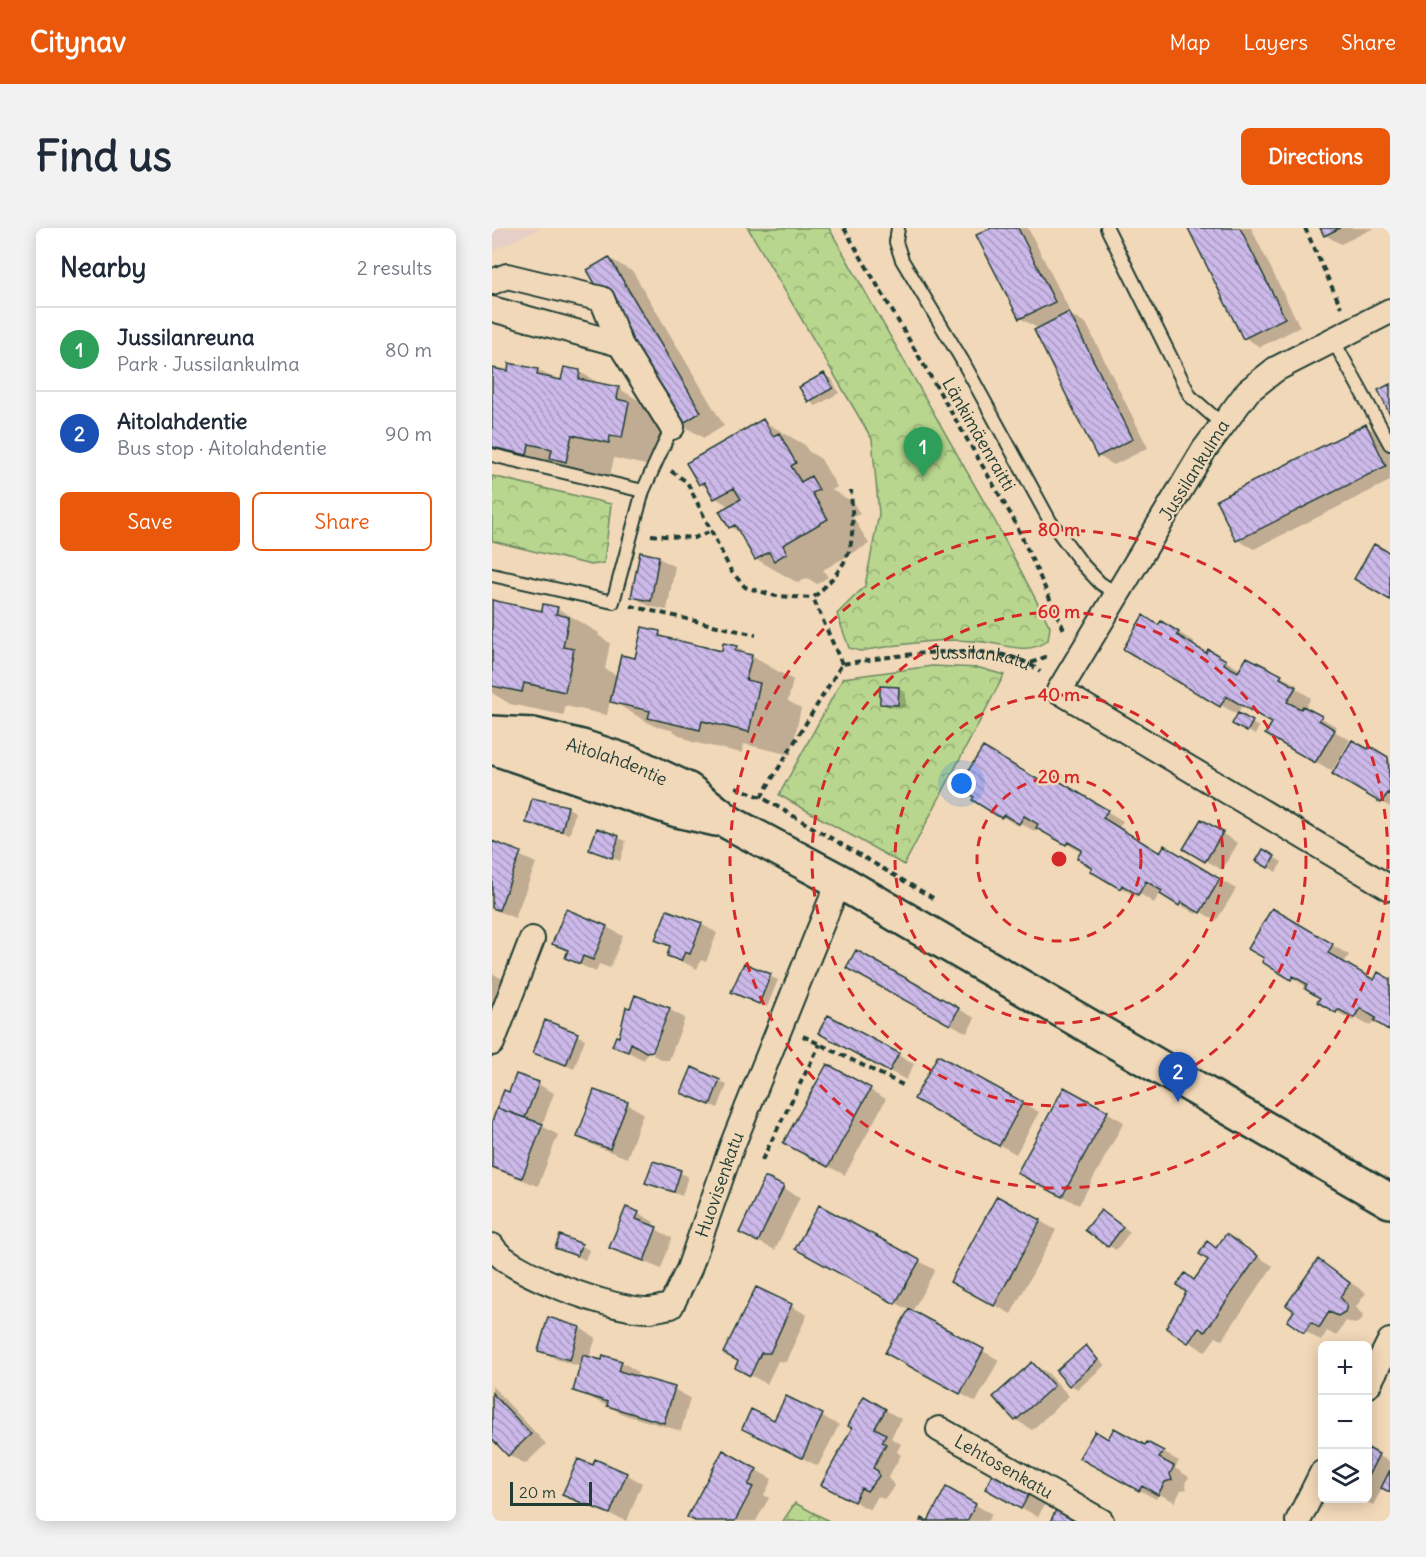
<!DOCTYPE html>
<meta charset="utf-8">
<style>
:root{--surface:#fff;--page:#f2f2f3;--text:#1f2937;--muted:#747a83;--line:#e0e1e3;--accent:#ea580c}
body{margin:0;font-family:Delius,sans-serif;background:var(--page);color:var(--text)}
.controls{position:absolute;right:18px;bottom:18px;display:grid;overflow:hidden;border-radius:9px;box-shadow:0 3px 15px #0003}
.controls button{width:54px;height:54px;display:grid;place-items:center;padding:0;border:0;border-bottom:2px solid var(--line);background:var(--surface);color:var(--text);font:30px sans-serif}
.scale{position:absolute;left:18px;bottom:15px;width:82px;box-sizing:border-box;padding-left:6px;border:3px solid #1f3d34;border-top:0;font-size:16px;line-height:21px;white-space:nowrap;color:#1f3d34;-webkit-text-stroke:4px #f1d8b8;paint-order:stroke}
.you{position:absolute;left:470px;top:556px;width:21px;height:21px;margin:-15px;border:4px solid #fff;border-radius:50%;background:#1a73e8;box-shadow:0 0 0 9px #1a73e833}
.badge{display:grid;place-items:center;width:39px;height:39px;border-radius:50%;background:var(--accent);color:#fff;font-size:20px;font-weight:700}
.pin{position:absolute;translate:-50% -50px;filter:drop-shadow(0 2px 3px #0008)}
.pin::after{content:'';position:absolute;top:32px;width:21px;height:18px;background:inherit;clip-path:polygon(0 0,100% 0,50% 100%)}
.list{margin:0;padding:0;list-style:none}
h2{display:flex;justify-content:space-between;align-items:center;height:78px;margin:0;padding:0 24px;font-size:26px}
h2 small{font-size:20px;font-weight:400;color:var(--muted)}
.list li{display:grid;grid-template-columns:39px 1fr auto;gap:18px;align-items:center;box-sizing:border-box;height:84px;padding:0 24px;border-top:2px solid var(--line)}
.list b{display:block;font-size:22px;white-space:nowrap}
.list p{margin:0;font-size:20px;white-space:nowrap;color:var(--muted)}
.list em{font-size:20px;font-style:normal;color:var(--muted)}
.actions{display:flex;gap:12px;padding:18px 24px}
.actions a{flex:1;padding:14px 0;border:2px solid var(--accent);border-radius:9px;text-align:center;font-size:21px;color:var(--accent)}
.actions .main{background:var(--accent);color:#fff}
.icon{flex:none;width:33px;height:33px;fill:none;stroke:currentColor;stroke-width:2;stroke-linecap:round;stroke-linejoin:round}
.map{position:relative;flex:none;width:898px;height:1293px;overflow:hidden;border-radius:9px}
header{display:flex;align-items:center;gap:36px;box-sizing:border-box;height:84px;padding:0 30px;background:var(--accent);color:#fff}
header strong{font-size:28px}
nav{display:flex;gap:33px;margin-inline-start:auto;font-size:21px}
.intro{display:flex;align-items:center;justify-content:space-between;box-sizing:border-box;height:144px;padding:0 36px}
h1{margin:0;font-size:42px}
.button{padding:15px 27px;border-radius:9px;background:var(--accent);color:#fff;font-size:21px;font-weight:700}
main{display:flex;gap:36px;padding:0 36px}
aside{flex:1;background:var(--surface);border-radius:9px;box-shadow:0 3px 15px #0003}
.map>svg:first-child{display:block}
</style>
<header>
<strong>Citynav</strong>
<nav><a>Map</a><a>Layers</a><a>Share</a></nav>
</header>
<div class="intro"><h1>Find us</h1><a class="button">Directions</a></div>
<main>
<aside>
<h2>Nearby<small>2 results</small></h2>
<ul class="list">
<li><span class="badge" style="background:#2e9e5b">1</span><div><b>Jussilanreuna</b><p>Park · Jussilankulma</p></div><em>80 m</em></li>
<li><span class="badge" style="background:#1a4fb4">2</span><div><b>Aitolahdentie</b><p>Bus stop · Aitolahdentie</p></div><em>90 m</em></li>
</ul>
<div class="actions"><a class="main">Save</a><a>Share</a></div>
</aside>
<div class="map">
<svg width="898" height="1293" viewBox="0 0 898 1293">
<defs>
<pattern id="forest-crowns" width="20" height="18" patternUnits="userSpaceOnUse" patternTransform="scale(1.5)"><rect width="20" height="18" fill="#b8d68e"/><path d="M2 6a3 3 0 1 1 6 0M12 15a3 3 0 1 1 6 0" fill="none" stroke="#95af75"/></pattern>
<pattern id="building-back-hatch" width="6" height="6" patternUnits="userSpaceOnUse" patternTransform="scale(1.5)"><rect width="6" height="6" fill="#ccb9e9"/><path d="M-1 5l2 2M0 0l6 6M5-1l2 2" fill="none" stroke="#a598be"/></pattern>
</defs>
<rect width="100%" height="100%" fill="#f1d8b8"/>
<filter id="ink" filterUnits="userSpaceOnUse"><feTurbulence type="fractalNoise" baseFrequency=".0167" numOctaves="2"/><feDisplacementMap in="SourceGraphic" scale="12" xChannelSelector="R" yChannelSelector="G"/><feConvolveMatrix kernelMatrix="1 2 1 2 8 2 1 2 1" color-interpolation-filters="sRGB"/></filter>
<g filter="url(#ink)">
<path fill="#e6cfc7" d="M0 0H48L0 23Z"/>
<path fill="url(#forest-crowns)" stroke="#6c8a61" stroke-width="1.5" d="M256 0H337L504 295 558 399 556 412C536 427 520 418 498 415 455 408 411 416 368 423L357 420 345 386 373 358 387 286 380 211Z
M0 248 119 276 112 335 99 337 0 313Z
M440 438 488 440 512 447 412 637 287 567 351 450Z
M303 1275 337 1293H291Z"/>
<path fill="#0003" d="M502 0H536L578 83 575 85 594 95 656 220 622 237 606 228 547 101 528 90Z
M697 0H759L808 99 768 119 752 109Z
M830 0H882L849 16 833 7Z
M117 30 141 44 232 198 212 210 188 196Z
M0 140 17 145 45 142 71 154 88 144 110 157 126 160 168 185 178 199 172 233 159 231 158 238 122 230 116 257 41 242 0 219Z
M332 147 340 151 347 165 324 178 317 173Z
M271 193 313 217 316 223 329 231 345 259 340 262 361 274 368 286 361 289 377 316 331 342 336 349 325 356 315 350 306 355 264 331 250 305 238 299V279L224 270 219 262 208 256Z
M874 198 890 207 898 223V253L762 321 745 312Z
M149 326 167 330 183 339 175 382 157 378 140 368Z
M0 370 11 376 51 384 65 380 107 405 106 407 118 415 113 441 126 448 167 405 182 414 231 424 244 419 301 452 296 473 309 480 299 527 252 516 250 525 200 514 179 502 162 498 118 472 115 487 73 478 72 487 18 476 0 465Z
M670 395 703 414 700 418 714 427 717 423 749 442 755 431 805 457 804 460 819 470 813 480 845 499 842 503 858 512 840 543 775 505 782 495 751 476 745 486 767 499 763 507 742 495 746 487 633 421Z
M406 460 414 465V480L397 479 389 475Z
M879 520 898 532V579L842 545Z
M556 548 631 593 626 601 669 627 673 619 744 661 724 693 706 682 704 686 668 665 662 675 647 665 645 669 600 643 603 639 590 625 547 599 544 604 528 595 526 598 482 572 551 556Z
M75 579 83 584 78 606 43 599 36 594Z
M709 593 746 615 730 642 693 620Z
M106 602 134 613 128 633 99 621Z
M0 615 44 635 23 690 0 681Z
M771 623 790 634 784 644 766 633Z
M781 682 857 727 852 735 883 754 898 753V801L882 792 878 798 863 790 861 793 827 773 830 769 815 759 772 733Z
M209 696 225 705 214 734 209 732 205 741 177 727 179 720 165 712Z
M115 699 131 708 118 740 107 736 104 744 91 738 75 729 77 724 62 715Z
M365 724 483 790 475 805 356 739Z
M253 737 286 752 275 779 249 768Z
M0 745 17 755 0 783Z
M175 781 159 825 156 823 152 832 122 817Z
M178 782 193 790 177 832H171L161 827Z
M337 789 422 836 414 852 344 814Z
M54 794 93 811 82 841 43 824Z
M446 829 547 884 524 926 440 879Z
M335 838 394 871 353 947 309 924Z
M201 841 235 857 226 880 191 865Z
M46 856 62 865 50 898 66 907 46 958 0 940V898L18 866Z
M573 861 632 894 587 977 543 954Z
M135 876 151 885 135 930 103 918 86 909Z
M161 935 196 948 190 968 155 954Z
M273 951 308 969 283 1022 249 1005Z
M146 985 162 994 160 999 180 1010 169 1041 119 1019Z
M617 988 638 1004 624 1022 617 1018Z
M548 993 564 1002 519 1086 476 1063Z
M734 1008 781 1038 730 1112 724 1109 713 1124 676 1099Z
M89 1017 97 1022 93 1032 65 1019Z
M321 1030 427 1033 443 1042 420 1084 507 1132 484 1174 411 1134 417 1082Z
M826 1033 874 1065 864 1079 871 1088 869 1093 863 1096 854 1093 844 1108 835 1103 829 1113 813 1103 804 1082Z
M299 1078 315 1087 294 1134 286 1133 275 1156 245 1140Z
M57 1091 88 1100 104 1110 97 1130 111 1134 112 1129 130 1134 146 1144 144 1149 182 1161 198 1170 189 1203 133 1187 83 1162 89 1139 64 1131 48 1122Z
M594 1119 613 1137 586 1161 578 1157Z
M540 1136 556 1145 577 1168 540 1202 524 1192Z
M0 1158 54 1216 33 1236 17 1227 0 1209Z
M295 1170 347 1197 326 1238 252 1200 283 1194Z
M373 1170 409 1191 399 1210 409 1216 405 1224 409 1227 396 1250 403 1258 392 1271 386 1268 378 1282 331 1256 362 1199Z
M617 1213 654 1219 656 1216 687 1233 683 1240 697 1249 693 1255 695 1261 689 1262 683 1274 667 1266 664 1271 605 1239Z
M876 1222 898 1234V1263L891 1259 881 1277 867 1270H876Z
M232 1224 280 1251 272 1267 277 1270 264 1293H205Z
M101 1239 134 1246 150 1255 135 1293 88 1275 72 1266Z
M504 1244 555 1272 546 1289 495 1260Z
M455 1261 500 1286 496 1293H437Z"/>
<path fill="url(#building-back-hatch)" stroke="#1f3d34" stroke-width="1.5" d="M499 0H526L563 74 527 91 484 7Z
M696 0H748L793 90 751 111Z
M828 0H848L832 8Z
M117 29 209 184 187 198 95 42Z
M577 84 641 211 605 229 542 102Z
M17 135 46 141 45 147 69 152 72 139 88 142 87 151 127 159 125 171 137 174 130 210 118 208 117 215 80 207 74 234 58 230 60 221 37 216 35 227 0 219V140L16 143Z
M332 145 341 160 316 174 307 159Z
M898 156V187L886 162Z
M271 191 281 208 287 205 304 235 299 238 309 254 319 248 327 262 320 265 336 291 291 317 295 325 282 333 277 324 263 332 243 297 237 300 227 283 249 271 242 260 222 271 212 254 207 257 194 235Z
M874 196 894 238 744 313 724 272Z
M882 316 898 325V372L862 351Z
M148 324 167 328 159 373 139 369Z
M0 372 50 383 51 376 66 379 64 386 77 389 71 419 82 421 73 464 32 455 30 464 0 458Z
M651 387 666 397 669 393 687 404 685 407 714 425 716 421 734 432 732 436 746 444 755 429 790 447 788 450 804 459 795 474 809 481 811 478 830 488 827 492 843 502 823 535 773 506 780 495 734 468 728 479 631 421Z
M150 399 168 403 167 408 230 423 231 415 245 418 243 423 260 427 254 452 268 455 257 504 210 493 208 502 156 490 158 483 118 474 129 427 143 430Z
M388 458 407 459 406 477 388 476Z
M746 485 761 493 755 504 740 496Z
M860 512 876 521 878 518 896 529 898 566 896 565 889 575 840 546Z
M491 519 550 554 555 546 616 582 611 590 668 625 672 617 728 651 708 685 689 674 687 678 668 666 670 663 654 653 646 667 630 657 628 661 598 643 600 640 585 630 590 622 576 614 574 617 544 600 546 596 532 588 527 596 512 587 509 590 480 572 482 569 466 559Z
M40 570 76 578 70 603 34 595Z
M709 591 731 604 713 634 691 621Z
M105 600 127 608 120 630 97 622Z
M0 613 29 624 7 682 0 680Z
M771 621 783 628 776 640 764 633Z
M780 680 841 716 836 725 882 752 886 744 898 751V803L882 793 884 790 868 780 862 790 846 781 844 785 825 774 828 770 813 761 815 756 801 748 799 752 770 734 772 730 756 721Z
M74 681 115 698 101 732 91 728 88 736 73 730 76 722 60 716Z
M175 682 210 695 198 726 193 724 189 733 175 728 178 718 163 712Z
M364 722 467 780 458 797 354 740Z
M252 735 279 746 267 776 239 764Z
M143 767 178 780 161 823 154 824 139 815 136 824 120 818 124 808 127 809 134 779 138 780Z
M336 787 407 825 397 844 326 805Z
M53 792 86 805 74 837 41 825Z
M446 827 531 874 507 918 422 871Z
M335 836 379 860 336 939 291 915Z
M200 839 228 852 218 877 189 865Z
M24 846 47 854 33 890 5 880 12 862 17 864Z
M572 859 616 883 570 969 525 945Z
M102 862 136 874 118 921 85 909Z
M5 880 51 896 30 950 0 939V894Z
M161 933 189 942 182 964 153 955Z
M273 949 292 958 266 1014 247 1005Z
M505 968 549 992 502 1078 458 1054Z
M327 977 428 1032 403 1076 303 1021Z
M134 979 147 984 144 991 165 999 152 1033 117 1020Z
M609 982 631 999 616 1019 593 1002Z
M734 1006 766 1028 713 1104 707 1100 696 1115 674 1100 694 1064 685 1057 693 1045 702 1052 716 1032 707 1026 715 1013 724 1020Z
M68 1007 90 1016 85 1028 63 1020Z
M826 1031 858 1055 848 1069 855 1077 853 1084 846 1088 837 1084 827 1100 819 1094 812 1105 795 1093 802 1083 794 1077Z
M264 1059 300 1076 278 1125H269L258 1148 243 1140 246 1133 231 1125Z
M417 1081 492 1121 468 1166 393 1125Z
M56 1089 88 1099 78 1132 46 1123Z
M594 1117 606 1132 577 1158 564 1143Z
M91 1127 110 1132 111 1127 130 1133 127 1143 183 1159 172 1195 115 1178 116 1174 81 1163Z
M540 1134 562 1158 523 1193 501 1169Z
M0 1165 39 1206 16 1228 0 1211Z
M294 1168 331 1186 310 1230 250 1201 259 1181 282 1192Z
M372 1168 394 1181 383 1200 394 1206 390 1214 394 1216 381 1240 386 1243 387 1248 375 1263 369 1260 362 1274 329 1257 360 1200 356 1198Z
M622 1200 653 1217 655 1214 672 1223 667 1230 682 1238 678 1246 680 1252 673 1254 666 1267 650 1258 647 1263 587 1230 603 1203 616 1211Z
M876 1220 887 1226 876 1248Z
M231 1222 265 1241 256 1257 261 1259 243 1293H203L195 1289Z
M86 1231 101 1237 103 1231 135 1245 118 1286 70 1267Z
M503 1242 539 1262 529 1281 493 1261Z
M898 1242V1264L889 1260Z
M454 1259 484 1276 475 1293H429L430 1290 436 1293Z
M567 1276 598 1293H561L559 1292Z"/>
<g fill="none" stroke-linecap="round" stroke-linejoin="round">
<defs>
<path id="lane" d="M406 0 404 14 410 32 470 132 558 293 591 337 608 355 625 366
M615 0 698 168 730 196
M841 112 898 216
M0 227 151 263
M0 347 121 374 151 263 180 199"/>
<g id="street">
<path d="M0 54 15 48 110 71 128 116 180 199"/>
<path d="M0 81 128 116"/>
<path d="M898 83 784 141 756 163 712 222 567 463 898 660"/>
<path d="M0 815 40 711"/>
<path id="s2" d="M0 1018C15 1045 124 1083 156 1082 163 1082 171 1079 179 1078L197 1041 240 918 347 653"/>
<path d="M876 1157 898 1113"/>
<path id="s3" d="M447 1201 609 1293"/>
<path d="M806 1293 830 1245"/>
</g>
<g id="secondary">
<path id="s4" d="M0 505 41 507 90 519 139 535 196 562 238 595 347 653 898 973"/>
<path d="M0 519 185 582 224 591"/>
</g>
</defs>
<use href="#lane" stroke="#1f3d34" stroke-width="16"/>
<use href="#street" stroke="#1f3d34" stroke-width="28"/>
<use href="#secondary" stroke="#1f3d34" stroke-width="38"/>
<g stroke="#1f3d34" stroke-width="4" stroke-dasharray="6 4.5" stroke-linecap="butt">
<path d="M352 0 522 292 573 404"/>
<path d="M813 0 849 79"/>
<path d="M179 243 195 254 239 343 253 359 284 368 321 370"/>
<path d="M159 307 202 310 220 303"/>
<path d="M139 378 264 407"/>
<path d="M539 435 558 427"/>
<path d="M350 436 321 370C364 330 362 318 359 262"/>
<path d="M244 559 269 569 441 670"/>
<path id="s1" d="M269 569 350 436C397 429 512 408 548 444"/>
<path d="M311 808 411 857"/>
<path d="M270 932 328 816"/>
</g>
<use href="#lane" stroke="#f1d8b8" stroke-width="12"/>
<use href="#street" stroke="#f1d8b8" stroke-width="24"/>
<use href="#secondary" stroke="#f1d8b8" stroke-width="33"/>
</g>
</g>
<g fill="none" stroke="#d62828" stroke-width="3" stroke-dasharray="10 8">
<circle cx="567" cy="631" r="82"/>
<circle cx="567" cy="631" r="164"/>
<circle cx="567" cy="631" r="247"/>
<circle cx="567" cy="631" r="329"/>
</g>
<g text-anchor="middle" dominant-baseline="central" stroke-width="4.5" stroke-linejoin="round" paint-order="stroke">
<g font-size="18" fill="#1f3d34" stroke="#f1d8b8">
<text transform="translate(487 206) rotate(60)">Länkimäenraitti</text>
<text transform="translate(702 242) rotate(-58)">Jussilankulma</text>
<text stroke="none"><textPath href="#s1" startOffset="296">Jussilankatu</textPath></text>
<text stroke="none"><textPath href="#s4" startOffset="129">Aitolahdentie</textPath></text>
<text stroke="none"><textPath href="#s2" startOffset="326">Huovisenkatu</textPath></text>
<text stroke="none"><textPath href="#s3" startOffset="75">Lehtosenkatu</textPath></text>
</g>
</g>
<circle cx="567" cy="631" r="9" fill="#d62828" stroke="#f1d8b8" stroke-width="3"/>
<g font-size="18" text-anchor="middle" font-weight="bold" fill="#d62828" stroke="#f1d8b8" stroke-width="4.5" stroke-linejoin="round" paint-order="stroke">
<text x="567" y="308">80 m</text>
<text x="567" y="390">60 m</text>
<text x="567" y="473">40 m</text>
<text x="567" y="555">20 m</text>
</g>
</svg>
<div class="controls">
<button>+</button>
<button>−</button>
<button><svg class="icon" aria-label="layers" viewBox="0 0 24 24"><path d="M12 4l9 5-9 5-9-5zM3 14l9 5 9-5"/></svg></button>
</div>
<div class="scale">20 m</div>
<div class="you"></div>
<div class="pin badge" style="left:431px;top:249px;background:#2e9e5b">1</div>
<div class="pin badge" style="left:686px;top:874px;background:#1a4fb4">2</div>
</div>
</main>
